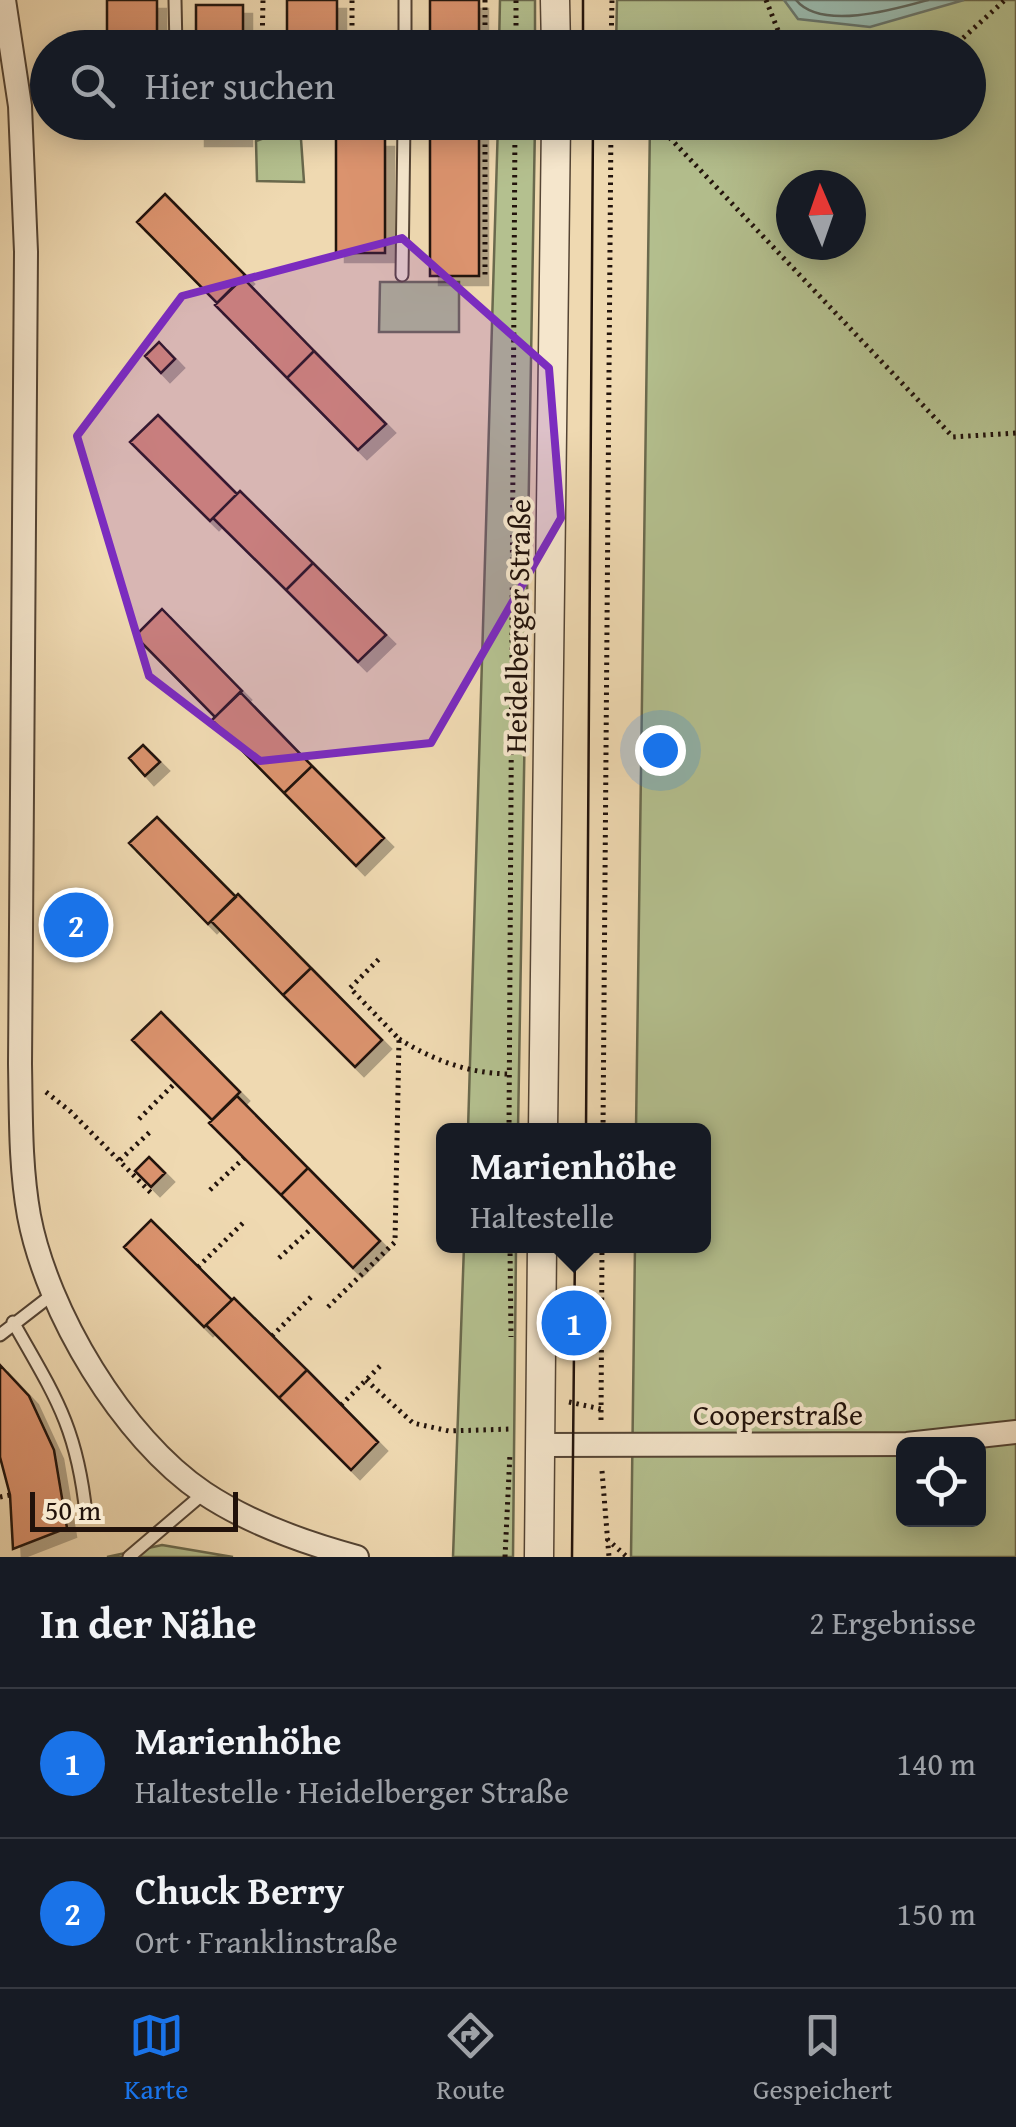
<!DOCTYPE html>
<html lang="de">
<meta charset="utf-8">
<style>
:root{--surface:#171b24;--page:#242831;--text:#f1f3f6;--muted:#9ea1a6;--line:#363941;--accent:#1a73e8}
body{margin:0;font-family:"Gentium Book Plus",serif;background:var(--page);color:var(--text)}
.controls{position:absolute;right:30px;bottom:30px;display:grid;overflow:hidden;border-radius:15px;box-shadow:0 5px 25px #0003}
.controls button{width:90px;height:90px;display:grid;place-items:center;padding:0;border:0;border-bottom:2px solid var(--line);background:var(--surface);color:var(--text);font:50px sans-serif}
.compass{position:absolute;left:776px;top:170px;width:90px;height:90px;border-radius:50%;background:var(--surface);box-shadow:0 5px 25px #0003;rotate:358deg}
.scale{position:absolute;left:30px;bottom:25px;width:208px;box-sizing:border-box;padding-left:10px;border:5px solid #21120b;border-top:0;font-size:28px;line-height:35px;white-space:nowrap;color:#21120b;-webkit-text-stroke:8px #f5e6cc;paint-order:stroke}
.you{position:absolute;left:660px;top:750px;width:35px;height:35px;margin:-25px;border:8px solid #fff;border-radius:50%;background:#1a73e8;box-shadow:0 0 0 15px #1a73e833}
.badge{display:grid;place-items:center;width:65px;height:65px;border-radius:50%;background:var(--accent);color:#fff;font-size:32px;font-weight:700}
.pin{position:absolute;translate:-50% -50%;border:5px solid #fff;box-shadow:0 2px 10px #0006}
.popup{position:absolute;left:436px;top:1123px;width:275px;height:130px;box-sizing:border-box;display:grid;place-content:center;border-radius:15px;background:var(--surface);filter:drop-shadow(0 2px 8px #0005);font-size:32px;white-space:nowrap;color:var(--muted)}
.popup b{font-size:38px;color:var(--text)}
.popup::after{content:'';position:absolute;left:50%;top:100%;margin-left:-20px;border:20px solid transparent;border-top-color:var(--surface)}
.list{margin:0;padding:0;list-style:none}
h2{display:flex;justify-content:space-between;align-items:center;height:130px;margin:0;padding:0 40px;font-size:42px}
h2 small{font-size:32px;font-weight:400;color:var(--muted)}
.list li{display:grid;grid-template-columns:65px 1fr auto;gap:30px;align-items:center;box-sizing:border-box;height:150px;padding:0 40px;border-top:2px solid var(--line)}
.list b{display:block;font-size:38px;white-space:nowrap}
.list p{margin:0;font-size:32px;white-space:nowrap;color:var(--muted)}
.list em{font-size:32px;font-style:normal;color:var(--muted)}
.icon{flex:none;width:55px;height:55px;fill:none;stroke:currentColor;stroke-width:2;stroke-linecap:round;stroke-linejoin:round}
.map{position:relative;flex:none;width:1016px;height:1557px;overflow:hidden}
.search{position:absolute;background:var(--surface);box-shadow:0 5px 25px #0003;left:30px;right:30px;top:30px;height:110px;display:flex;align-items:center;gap:25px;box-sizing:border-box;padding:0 35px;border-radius:55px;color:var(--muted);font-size:38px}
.sheet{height:430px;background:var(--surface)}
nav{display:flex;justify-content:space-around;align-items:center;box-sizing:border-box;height:140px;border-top:2px solid var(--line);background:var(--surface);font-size:28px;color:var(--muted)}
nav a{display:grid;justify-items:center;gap:5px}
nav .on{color:var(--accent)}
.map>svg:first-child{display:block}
</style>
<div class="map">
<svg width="1016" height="1557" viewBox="0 0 1016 1557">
<defs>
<filter id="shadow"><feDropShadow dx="9" dy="9" stdDeviation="0" flood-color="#0004"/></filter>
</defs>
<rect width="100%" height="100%" fill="#efd9b1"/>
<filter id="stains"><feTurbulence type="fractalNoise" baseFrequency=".002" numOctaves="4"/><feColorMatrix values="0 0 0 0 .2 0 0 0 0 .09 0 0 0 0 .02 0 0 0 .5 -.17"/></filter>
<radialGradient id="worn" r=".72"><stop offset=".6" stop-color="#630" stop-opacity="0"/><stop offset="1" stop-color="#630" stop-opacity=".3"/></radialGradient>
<path fill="#b4c08f" stroke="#6a694d" stroke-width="2.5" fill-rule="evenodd" d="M500 0H535V47H499Z
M617 0H1016V1557H631L635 1246H704V1130H636L650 123 968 122V48H616ZM791 185H851V245H791ZM904 1444H978V1520H904Z
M498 123H535L518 1130H468Z
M300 125 304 182 257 181 256 141Z
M380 282H459V332H379Z
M464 1246H516L513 1557H453Z
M162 1545 233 1557H107Z"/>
<path fill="#9abaae" stroke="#6a776d" stroke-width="2.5" d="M784 0H964L870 27 798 19Z"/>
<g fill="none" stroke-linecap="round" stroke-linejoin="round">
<path stroke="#5e665c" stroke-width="2.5" d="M796 0C821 31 896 9 928 0"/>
</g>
<path fill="#db936e" stroke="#21120b" stroke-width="2.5" filter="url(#shadow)" d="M107 0H157V48H107Z
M287 0H337V48H287Z
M430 0H479V48H430Z
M196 5H243V48H196Z
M196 122H243V137H196Z
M430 122H479V276H430Z
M336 138H385V253H336Z
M165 194 245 275 217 303 137 222Z
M243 278 314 351 287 378 215 305Z
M159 342 175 359 161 373 145 356Z
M314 351 386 424 358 450 287 378Z
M158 415 237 494 210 521 130 442Z
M240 491 313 563 286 590 213 518Z
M313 563 386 635 358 662 286 590Z
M162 609 242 691 215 717 135 636Z
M240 692 312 766 284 793 212 720Z
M143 745 160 762 145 776 129 758Z
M312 766 384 838 356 866 284 793Z
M157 817 236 897 208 924 129 843Z
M238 894 311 968 283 995 211 921Z
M311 968 382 1040 355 1067 283 995Z
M161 1012 240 1092 212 1120 132 1040Z
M237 1096 308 1168 281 1195 209 1123Z
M149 1157 165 1173 151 1187 135 1171Z
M308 1168 380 1241 353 1268 281 1195Z
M151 1220 232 1300 204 1327 124 1247Z
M234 1298 307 1370 279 1398 206 1325Z
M0 1365 29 1396 54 1450 67 1528 13 1549 10 1495 0 1457Z
M307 1370 378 1442 351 1470 279 1398Z"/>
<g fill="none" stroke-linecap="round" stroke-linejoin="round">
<defs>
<path id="service" d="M175 0 176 48
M405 48V0
M402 275 404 122
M13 1322C55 1396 77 1427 86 1514
M0 1335 53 1294
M129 1557 204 1493"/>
<path id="minor" d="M4 0 20 106 26 252 20 1064C21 1115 20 1166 29 1216 47 1311 122 1438 204 1493 249 1523 305 1543 357 1557
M539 1445 907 1444 1016 1432"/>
<path id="tertiary" d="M555 0 556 48
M543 1130 556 122
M539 1557 542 1246"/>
</defs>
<use href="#service" stroke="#544434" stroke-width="15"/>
<use href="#minor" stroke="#544434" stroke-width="26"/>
<use href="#tertiary" stroke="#544434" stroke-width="31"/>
<path stroke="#21120b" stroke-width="5" stroke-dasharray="2.5 5" stroke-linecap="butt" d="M485 0V48
M766 0 785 48
M262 48 263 0
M352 48V0
M516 48V0
M611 48 612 0
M952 48 1005 0
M485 122V278
M644 122 668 136 953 437 1016 433
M261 136V122
M668 136 681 122
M399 1039C433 1060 467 1073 508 1074
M46 1092 71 1112 152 1194
M139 1119 175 1083
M509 1130 515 122
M603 1130 611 122
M120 1160 151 1131
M210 1190 244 1158
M510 1246 511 1337
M279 1258 313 1227
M198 1267 243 1223
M328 1307 395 1242 399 1039 350 988 380 958
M272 1336 314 1294
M366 1380 413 1423 449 1431 512 1429
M569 1402 601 1409
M341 1405 383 1363
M601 1420 602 1246
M602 1471 609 1557
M0 1497 10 1495
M607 1539 627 1557
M505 1557 510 1453"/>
<use href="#service" stroke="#f5e6cc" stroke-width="11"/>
<use href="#minor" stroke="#f5e6cc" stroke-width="22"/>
<use href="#tertiary" stroke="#f5e6cc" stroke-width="28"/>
<path stroke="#21120b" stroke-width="2.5" d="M583 48V0
M586 1130 593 122
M572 1557 575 1246"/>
</g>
<path fill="#7b2cbf" fill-opacity="0.2" stroke="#7b2cbf" stroke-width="8" stroke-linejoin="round" d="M402 238 549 368 561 518 431 743 260 761 149 676 77 436 182 296Z"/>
<g text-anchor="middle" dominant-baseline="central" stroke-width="8" stroke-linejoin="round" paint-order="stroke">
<g font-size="30" fill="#21120b" stroke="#f5e6cc">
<text transform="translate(517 626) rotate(-89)">Heidelberger Straße</text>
<text x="778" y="1414">Cooperstraße</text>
</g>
</g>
<rect width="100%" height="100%" filter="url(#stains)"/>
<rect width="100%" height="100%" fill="url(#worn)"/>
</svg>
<div class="controls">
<button><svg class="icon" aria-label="locate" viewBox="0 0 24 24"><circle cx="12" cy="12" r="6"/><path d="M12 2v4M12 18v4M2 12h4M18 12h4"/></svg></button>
</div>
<svg class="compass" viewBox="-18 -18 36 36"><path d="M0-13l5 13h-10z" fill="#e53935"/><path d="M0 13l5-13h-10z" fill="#9ea1a6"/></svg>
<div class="scale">50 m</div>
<div class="you"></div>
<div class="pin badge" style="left:574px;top:1323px">1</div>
<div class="popup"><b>Marienhöhe</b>Haltestelle</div>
<div class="pin badge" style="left:76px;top:925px">2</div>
<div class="search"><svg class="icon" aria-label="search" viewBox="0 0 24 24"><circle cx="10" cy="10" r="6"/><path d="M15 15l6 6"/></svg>Hier suchen</div>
</div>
<section class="sheet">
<h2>In der Nähe<small>2 Ergebnisse</small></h2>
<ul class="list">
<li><span class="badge">1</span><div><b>Marienhöhe</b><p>Haltestelle · Heidelberger Straße</p></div><em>140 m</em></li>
<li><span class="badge">2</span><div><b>Chuck Berry</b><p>Ort · Franklinstraße</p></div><em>150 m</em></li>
</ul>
</section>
<nav>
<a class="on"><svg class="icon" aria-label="map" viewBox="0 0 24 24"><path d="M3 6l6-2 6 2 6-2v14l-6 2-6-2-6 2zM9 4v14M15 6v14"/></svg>Karte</a>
<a><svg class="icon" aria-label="directions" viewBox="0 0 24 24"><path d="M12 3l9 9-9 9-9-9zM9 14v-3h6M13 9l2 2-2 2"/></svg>Route</a>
<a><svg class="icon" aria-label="saved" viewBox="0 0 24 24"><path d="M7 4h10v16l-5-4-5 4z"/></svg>Gespeichert</a>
</nav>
